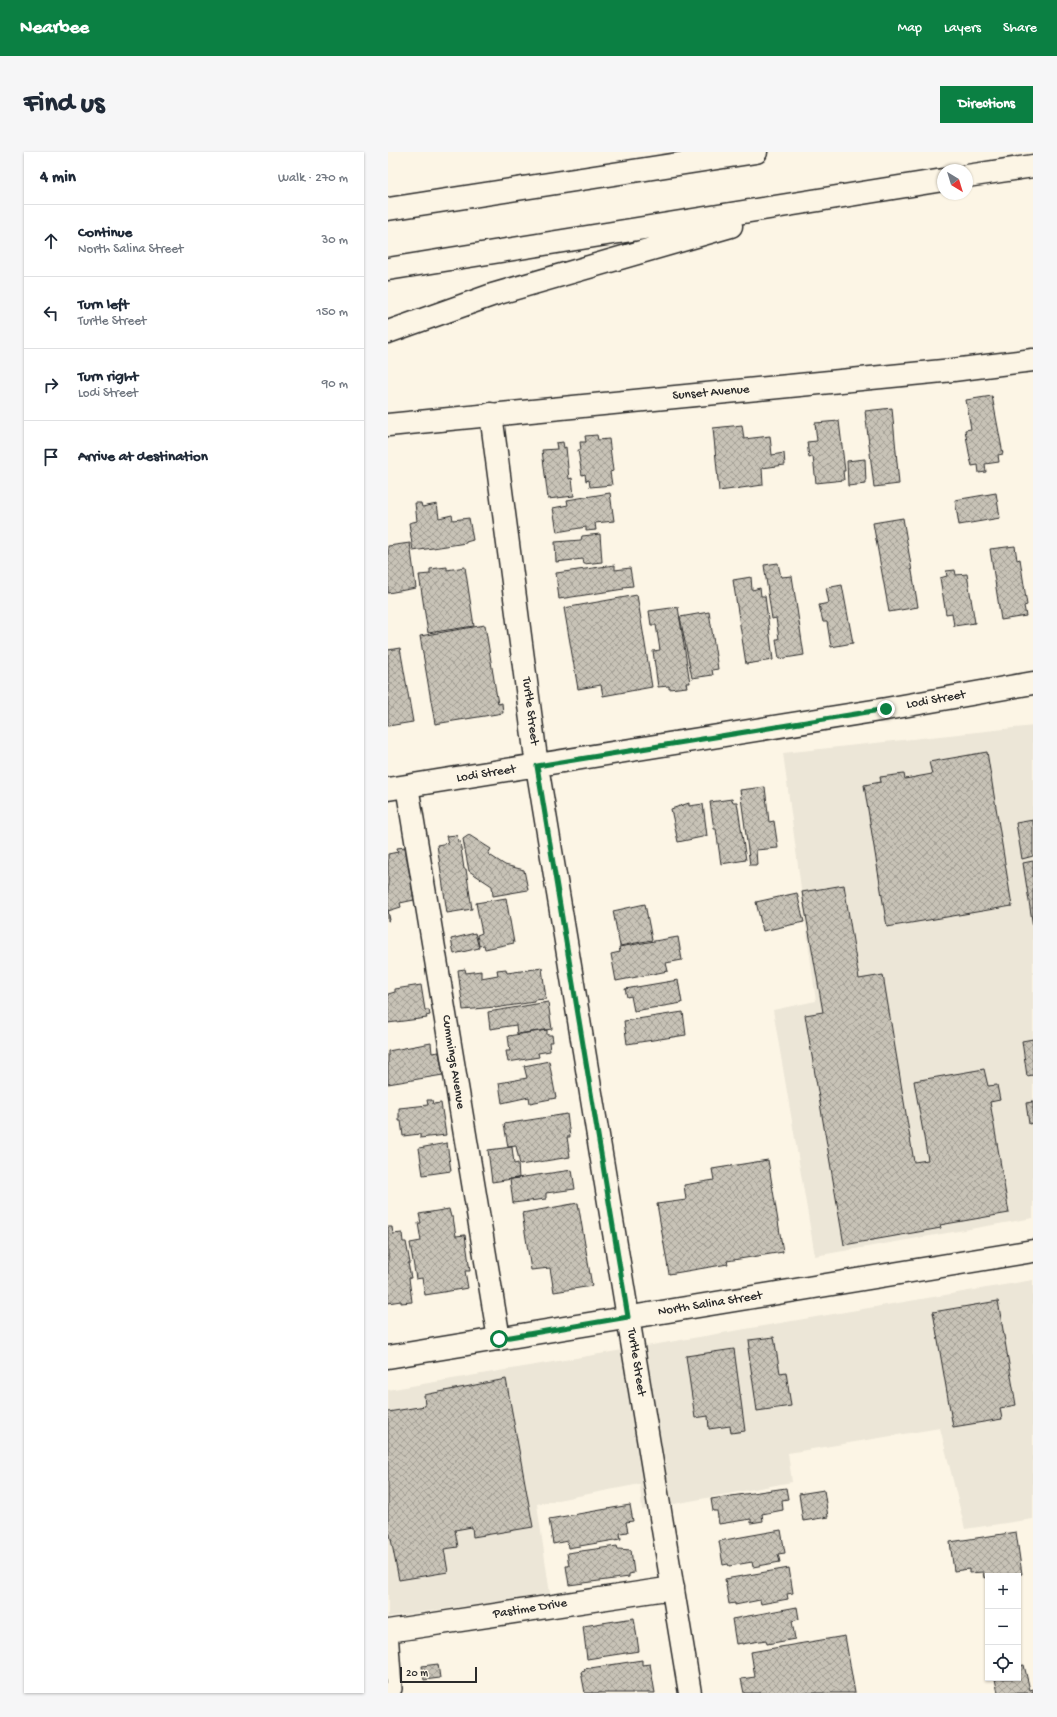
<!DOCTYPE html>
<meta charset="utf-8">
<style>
:root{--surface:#fff;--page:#f6f6f7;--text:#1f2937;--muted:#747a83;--line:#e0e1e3;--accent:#0b8043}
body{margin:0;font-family:"Gochi Hand",sans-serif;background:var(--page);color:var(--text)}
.controls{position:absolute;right:12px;bottom:12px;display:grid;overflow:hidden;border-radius:0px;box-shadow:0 1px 3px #0004}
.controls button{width:36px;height:36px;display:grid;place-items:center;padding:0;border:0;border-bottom:1px solid var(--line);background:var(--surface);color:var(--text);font:20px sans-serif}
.compass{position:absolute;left:549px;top:12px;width:36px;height:36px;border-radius:50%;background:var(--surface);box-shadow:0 1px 3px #0004;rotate:142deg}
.scale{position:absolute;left:12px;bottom:10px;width:77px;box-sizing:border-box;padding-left:4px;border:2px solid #2b2b2b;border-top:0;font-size:11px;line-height:14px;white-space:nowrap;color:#2b2b2b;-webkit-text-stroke:3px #fcf5e5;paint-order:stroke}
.stop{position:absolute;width:12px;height:12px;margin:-9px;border:3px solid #0b8043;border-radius:50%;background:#fff}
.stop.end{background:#0b8043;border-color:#fff;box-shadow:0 1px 4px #0008}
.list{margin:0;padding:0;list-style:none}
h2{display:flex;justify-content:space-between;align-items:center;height:52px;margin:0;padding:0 16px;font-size:17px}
h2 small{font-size:13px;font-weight:400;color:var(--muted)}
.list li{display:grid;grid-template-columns:26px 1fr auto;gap:12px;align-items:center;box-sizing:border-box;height:72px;padding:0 16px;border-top:1px solid var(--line)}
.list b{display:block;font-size:15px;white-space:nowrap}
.list p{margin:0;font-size:13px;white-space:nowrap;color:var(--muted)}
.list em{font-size:13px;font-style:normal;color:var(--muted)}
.icon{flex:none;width:22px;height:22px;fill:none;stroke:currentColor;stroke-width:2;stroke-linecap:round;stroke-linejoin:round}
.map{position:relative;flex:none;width:645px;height:1541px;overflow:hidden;border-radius:0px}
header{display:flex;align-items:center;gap:24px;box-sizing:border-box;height:56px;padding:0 20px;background:var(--accent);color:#fff}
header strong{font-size:19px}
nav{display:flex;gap:22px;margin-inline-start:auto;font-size:14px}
.intro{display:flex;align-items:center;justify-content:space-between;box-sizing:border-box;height:96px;padding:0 24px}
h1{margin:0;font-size:28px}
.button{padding:10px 18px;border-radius:0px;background:var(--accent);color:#fff;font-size:14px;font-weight:700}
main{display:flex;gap:24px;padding:0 24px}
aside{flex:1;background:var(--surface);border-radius:0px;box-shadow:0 1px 3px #0004}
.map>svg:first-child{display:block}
</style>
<header>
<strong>Nearbee</strong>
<nav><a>Map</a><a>Layers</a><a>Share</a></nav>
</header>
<div class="intro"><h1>Find us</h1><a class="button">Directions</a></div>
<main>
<aside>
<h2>4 min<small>Walk · 270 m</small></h2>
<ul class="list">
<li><svg class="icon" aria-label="ahead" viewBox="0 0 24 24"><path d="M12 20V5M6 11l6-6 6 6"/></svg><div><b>Continue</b><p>North Salina Street</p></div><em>30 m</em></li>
<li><svg class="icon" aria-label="left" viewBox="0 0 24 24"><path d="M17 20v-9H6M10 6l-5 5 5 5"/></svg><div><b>Turn left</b><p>Turtle Street</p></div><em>150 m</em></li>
<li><svg class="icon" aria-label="right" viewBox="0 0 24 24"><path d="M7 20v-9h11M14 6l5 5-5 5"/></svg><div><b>Turn right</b><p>Lodi Street</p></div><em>90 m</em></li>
<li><svg class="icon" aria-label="arrive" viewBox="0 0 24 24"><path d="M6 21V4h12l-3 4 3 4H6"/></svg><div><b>Arrive at destination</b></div></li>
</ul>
</aside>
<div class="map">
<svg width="645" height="1541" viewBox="0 0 645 1541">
<defs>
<pattern id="building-cross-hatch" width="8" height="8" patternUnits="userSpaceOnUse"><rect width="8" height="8" fill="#c8c3b7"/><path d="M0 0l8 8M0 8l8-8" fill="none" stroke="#a39f95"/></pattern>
</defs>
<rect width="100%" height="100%" fill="#fcf5e5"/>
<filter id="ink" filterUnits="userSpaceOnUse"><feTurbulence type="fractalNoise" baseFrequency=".025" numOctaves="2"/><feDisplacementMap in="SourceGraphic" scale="8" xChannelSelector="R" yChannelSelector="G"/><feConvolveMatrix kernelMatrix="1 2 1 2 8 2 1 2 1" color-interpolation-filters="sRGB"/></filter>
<g filter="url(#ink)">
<path fill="#ece6d7" d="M645 574V1066L427 1104 385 858 428 849 395 601Z
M645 1128V1367L577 1377 552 1276 400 1301 404 1330 254 1358 252 1332 149 1352 162 1442 0 1465V1238Z"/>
<path fill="url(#building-cross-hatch)" stroke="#2b2b2b" d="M604 244 615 302 610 303 611 310 597 312 598 320 591 321 590 313 584 314 582 306 577 278 583 277 578 248Z
M504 256 511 332 486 335 477 259Z
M451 269 457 319H455L456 328 428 331 425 305 421 306 419 290 429 289 427 271Z
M354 273 356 287 382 284 384 303 396 301 397 313 374 316 375 333 331 339 325 276Z
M209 283 210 288 221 287 225 319 222 320 224 333 202 335 201 328 198 329 197 322 194 323 190 298H193L192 290H198L197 284Z
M175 290 176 296 178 295 181 327 184 326 186 344 160 347 154 298 169 297 168 291Z
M477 307 478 332 460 334 459 309Z
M222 341 226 369 207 371 208 378 198 379V375L169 380 165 356 180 353 179 348Z
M608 341 612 366 571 373 567 348Z
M27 351H33L34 355 49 352 51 366 64 363 65 368 81 366 85 388 78 390V391L25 399 21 371 29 369Z
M515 366 530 455 501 460 485 371Z
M212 382 214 410 196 412 195 407 168 410 167 390 193 388 194 384Z
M22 391 28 436 0 441V394Z
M627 394 629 408 632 407 639 453 636 454 638 464 613 468 602 397Z
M390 411 393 425 404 424 416 503 391 507 388 487H391L388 466 384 467 376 413Z
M227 413V418L242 416 245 434 235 435 236 437 171 447 168 421Z
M59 415V418L77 415 86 474 40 481 31 423 42 422V417Z
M567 418 568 423 579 422 587 471 566 474 564 461 558 462 552 426 559 424 558 419Z
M363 425 364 438 372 436 373 444H377L385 508 358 512 345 428Z
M454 433 465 491 443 495 439 470H435L431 453 441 451 438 436Z
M249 443 264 535 215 544 213 533 190 537 176 456Z
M290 455 302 531H298L299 535 281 537V534L270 535 265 499 272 498 268 473H263L261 459Z
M321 460 330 517 324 518 325 523 304 526 292 465Z
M97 473 110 552 114 551 115 561 47 572 32 484Z
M12 496 25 570 0 574V498Z
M599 600 624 754 499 775 476 633 493 630 492 625 516 622 517 627 544 622 541 610Z
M377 635 381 670 386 669 390 696 368 698 369 713H362L352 638Z
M344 647 345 650H349L358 708 333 712 328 677H326L322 650Z
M301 651V654L315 652 319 684 290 690 283 657Z
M645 668V704L634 707 628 671Z
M69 683 70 690 72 689 76 717H78L84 757 59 761 49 693 60 691 58 684Z
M81 683 103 697 100 702 117 713 136 718 140 738 105 744 104 734 81 719 75 687Z
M17 695 26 748 12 751 13 755 0 759 2 768 0 769V702L10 700 9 696Z
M645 709V775L635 711Z
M456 733 471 827 495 823 526 1010 540 1008 526 929 596 917 600 934 609 933 612 948 602 950 621 1061 552 1073 553 1076 456 1093 417 863 435 860 414 740Z
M409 741 416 770 375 779 368 750Z
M118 746 126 791 97 797 96 793 91 794 89 783 94 781 88 751Z
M257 752 264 788 232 794 225 759Z
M87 781 91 796 66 802 63 787Z
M290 785 294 808 278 811 280 819 228 829 223 802 232 800 231 795Z
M154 816 158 847 146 848V850L107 856V855L75 858 70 818 77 817 78 821 93 819V826L110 823 109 818 118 817 119 821Z
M290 828 294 851 246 859 243 844 239 845 237 837Z
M33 833 37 858H41L42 863 38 864 39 866 0 871V842L7 840V837Z
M160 850 164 877 129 882 128 873 102 877 100 860Z
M295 860 298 883 239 892 236 869Z
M159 878V883H164L165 890H161L162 899 150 901 151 905 120 910 118 899H122L120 884Z
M645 887V923L639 924 634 889Z
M43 891 44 901 51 900 55 923 0 932V899Z
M161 909 168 946 142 951 141 945 114 951 111 931 139 926 136 914Z
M39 948H44L45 952 53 951 58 983 32 986V982L15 984 13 969H11V956L40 953Z
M643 949H645V971L641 972 638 951 644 950Z
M179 962 182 985H179L182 1005 132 1013 128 994 120 995 116 972Z
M59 991 63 1019 35 1023 31 996Z
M124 995 126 1012 130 1011 131 1026 104 1030 100 998Z
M380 1008 395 1100 339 1109 340 1112 281 1122 269 1052 298 1048 296 1033 326 1028 324 1017Z
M184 1018 187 1037 158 1041V1047L125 1051 122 1027Z
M190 1051 204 1134 166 1140 162 1116 143 1118 134 1061Z
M61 1057 63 1065H65L68 1084 77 1083 82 1119H77L80 1136 37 1143 34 1126 28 1127 22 1091 33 1089 30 1071H33L31 1062Z
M0 1075H4L5 1082 14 1081 15 1090H18L22 1111H20L23 1126H21L24 1150 13 1151V1149L0 1151Z
M610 1149 628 1253 612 1256 614 1267 565 1275 545 1160Z
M386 1185 392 1221 398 1220 403 1254 369 1259 360 1196H362L361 1188Z
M346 1197 357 1279 343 1281 342 1274 321 1277 320 1264 307 1266 298 1204Z
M118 1227 145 1375 85 1385 84 1375 67 1378 70 1395 56 1397 60 1420 11 1428 2 1382H0V1260L37 1254 36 1243Z
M398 1336 400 1347 394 1348 395 1358 374 1362 375 1369 363 1371V1367L331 1372 329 1359H325L323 1347Z
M436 1338 440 1365 415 1369 411 1342Z
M242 1353 245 1369 238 1370 240 1380 232 1381 233 1387 180 1396 179 1389 165 1392 161 1367Z
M393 1378 397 1401 390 1402 392 1410 365 1415 364 1410 341 1414 340 1412 335 1413 331 1389Z
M628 1380 634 1422 620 1424H600L596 1426 595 1420 581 1421V1417L566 1419 562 1390Z
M229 1394 230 1397 243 1398 246 1421 241 1422V1425L181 1433 178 1414H181L179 1401Z
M401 1416 405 1441 399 1442 400 1447 373 1452 372 1448 347 1453V1451L341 1452 337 1427Z
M409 1455 411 1467 404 1469 407 1487 379 1492 378 1488 354 1492V1491L348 1492 344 1467Z
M246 1466 251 1499 199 1507 195 1474Z
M457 1484 467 1541H356L353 1527 367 1525 363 1500Z
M254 1508V1513L262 1512 267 1541H197L193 1520 197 1519 196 1517Z
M50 1512 52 1526 36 1528 34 1514Z
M636 1513 642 1538 645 1537V1541H610L607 1527 630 1526V1514Z"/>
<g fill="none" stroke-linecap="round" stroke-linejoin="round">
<defs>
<path id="lane" d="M0 1538 6 1537 2 1479"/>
<path id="street" d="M103 262 149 614 302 1541
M19 634 111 1187
M0 637 498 557 645 531
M0 1479 285 1436"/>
<path id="primary" d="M0 273 565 218 645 208
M0 1205 645 1099"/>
<path id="highway" d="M579 24 645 14
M0 57 368 0
M0 117 555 28
M0 180 104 143 343 74"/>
</defs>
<use href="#lane" stroke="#2b2b2b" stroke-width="18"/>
<use href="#street" stroke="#2b2b2b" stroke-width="25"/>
<use href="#primary" stroke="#2b2b2b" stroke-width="25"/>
<use href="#highway" stroke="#2b2b2b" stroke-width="25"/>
<use href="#lane" stroke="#fcf5e5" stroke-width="15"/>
<use href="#street" stroke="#fcf5e5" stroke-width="22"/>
<use href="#primary" stroke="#fcf5e5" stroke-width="22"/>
<use href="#highway" stroke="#fcf5e5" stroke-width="22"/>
</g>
</g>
<g fill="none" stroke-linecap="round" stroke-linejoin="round" filter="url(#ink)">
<path stroke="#0b8043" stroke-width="5" d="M111 1187 240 1165 149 614 498 557"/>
</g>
<g text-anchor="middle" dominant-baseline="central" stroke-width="3.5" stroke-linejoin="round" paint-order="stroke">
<g font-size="13" fill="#2b2b2b" stroke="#fcf5e5">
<text transform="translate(323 241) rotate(-5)">Sunset Avenue</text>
<text transform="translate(548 548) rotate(-10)">Lodi Street</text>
<text transform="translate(142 559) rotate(83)">Turtle Street</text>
<text transform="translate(98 622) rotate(-9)">Lodi Street</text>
<text transform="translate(65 910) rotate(81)">Cummings Avenue</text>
<text transform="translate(322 1152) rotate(-9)">North Salina Street</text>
<text transform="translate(248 1210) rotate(81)">Turtle Street</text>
<text transform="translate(142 1457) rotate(-9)">Pastime Drive</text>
</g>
</g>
</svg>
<div class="controls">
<button>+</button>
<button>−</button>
<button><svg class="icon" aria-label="locate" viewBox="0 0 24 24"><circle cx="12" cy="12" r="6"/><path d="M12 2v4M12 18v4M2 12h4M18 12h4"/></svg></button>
</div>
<svg class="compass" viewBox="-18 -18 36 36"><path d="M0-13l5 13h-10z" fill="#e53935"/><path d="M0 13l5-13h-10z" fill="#747a83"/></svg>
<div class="scale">20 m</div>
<div class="stop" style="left:111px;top:1187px"></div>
<div class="stop end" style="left:498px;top:557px"></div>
</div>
</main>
